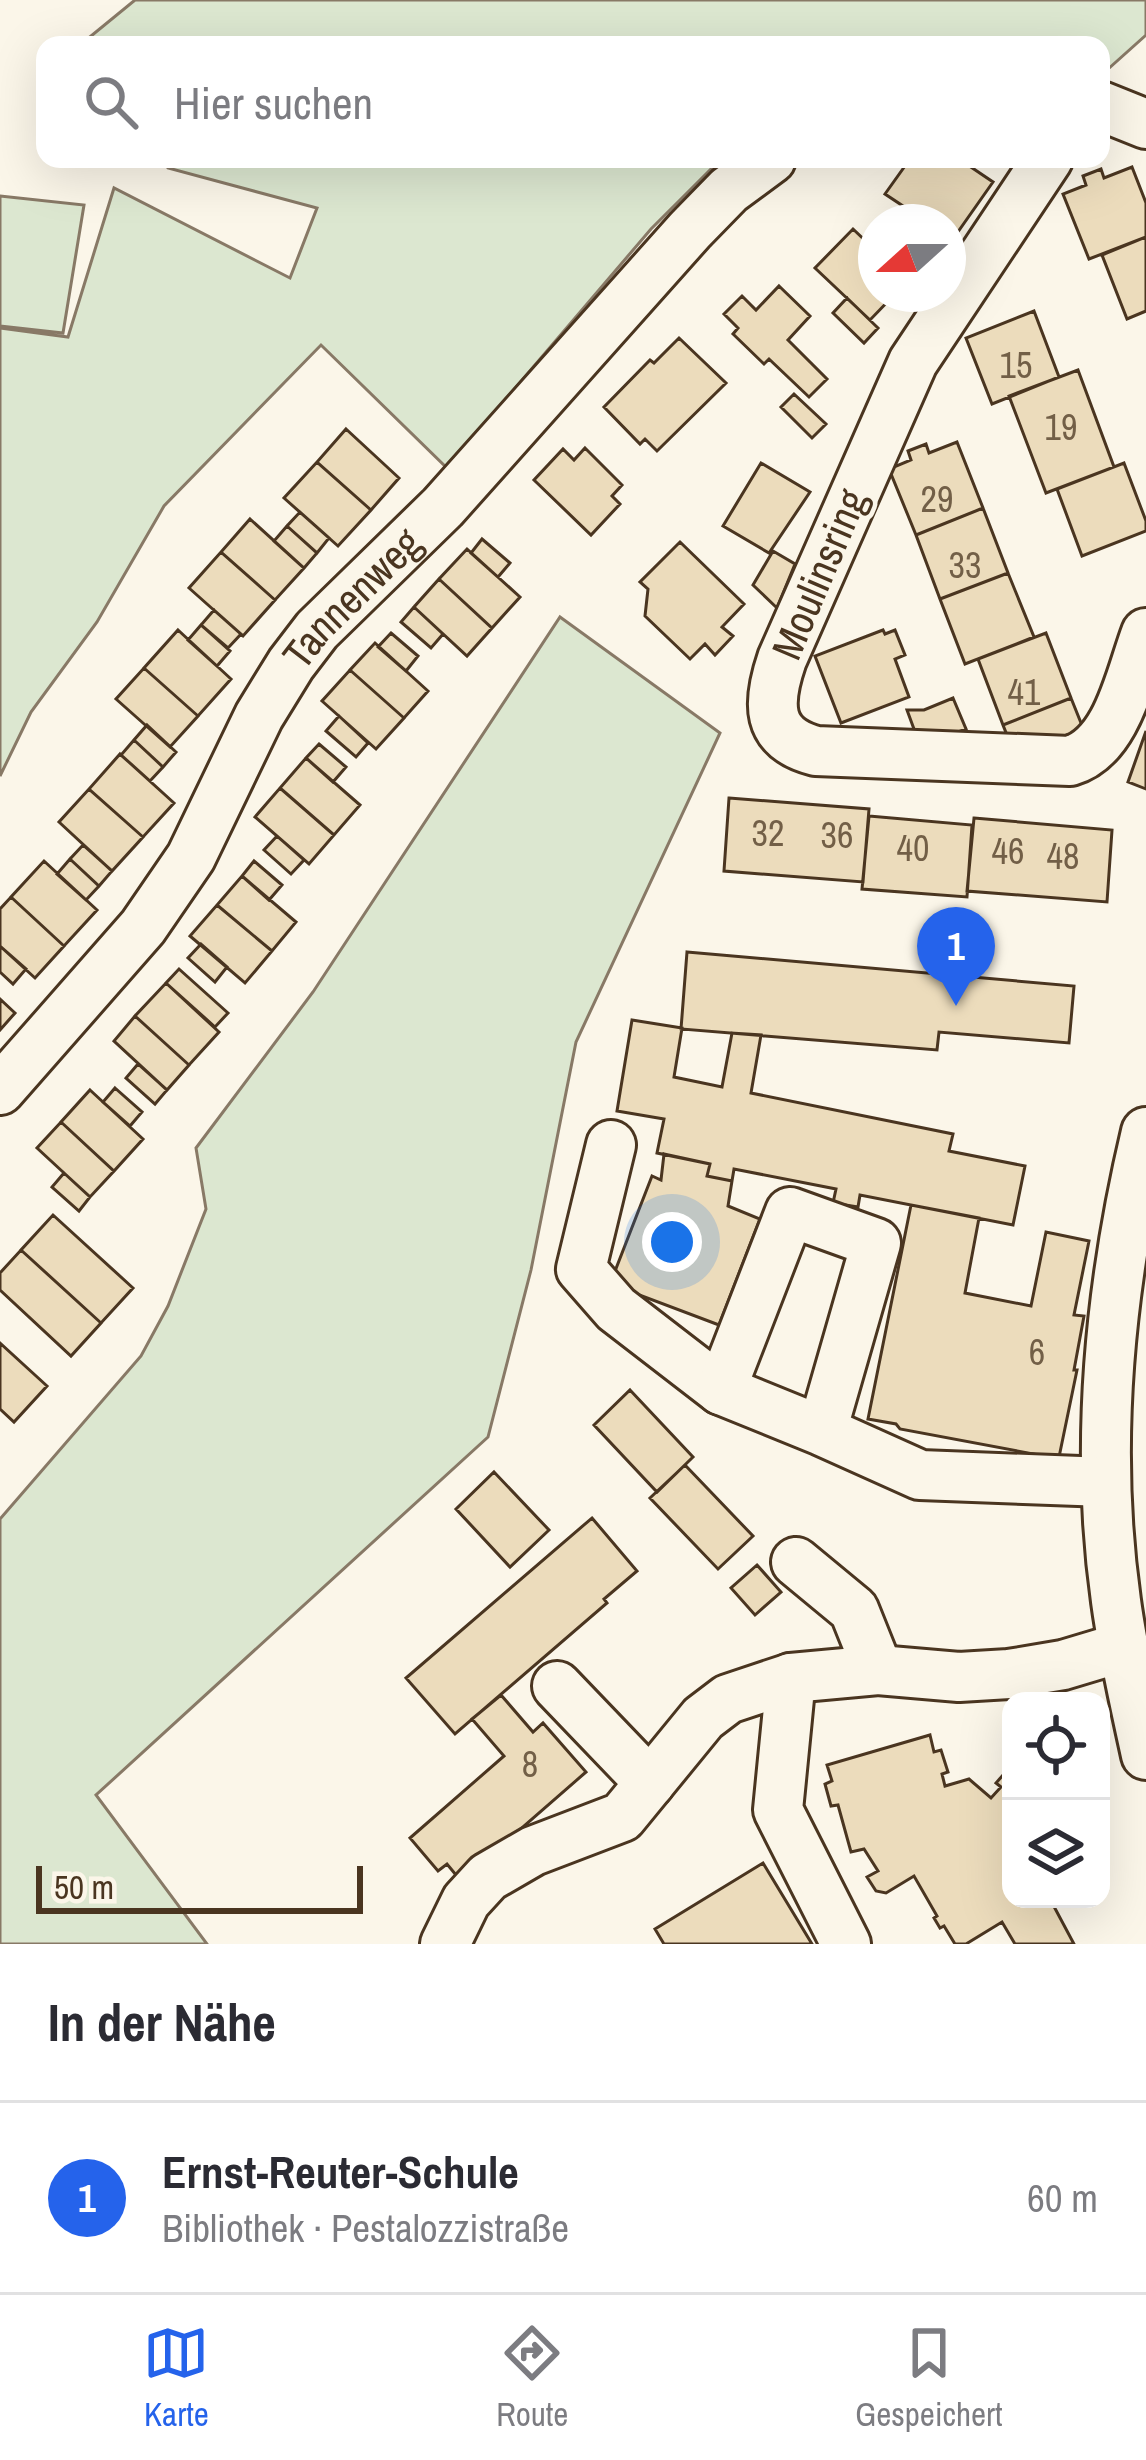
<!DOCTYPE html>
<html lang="de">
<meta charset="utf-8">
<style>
:root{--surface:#fff;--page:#f7f7f7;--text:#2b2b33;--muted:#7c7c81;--line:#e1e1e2;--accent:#2563eb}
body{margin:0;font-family:"Archivo Narrow",sans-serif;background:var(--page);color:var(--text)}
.controls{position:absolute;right:36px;bottom:36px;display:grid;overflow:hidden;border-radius:24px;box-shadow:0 12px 48px #0002}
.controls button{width:108px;height:108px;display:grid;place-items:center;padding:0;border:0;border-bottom:3px solid var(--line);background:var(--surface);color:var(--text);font:60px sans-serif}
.compass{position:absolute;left:858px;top:204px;width:108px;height:108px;border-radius:50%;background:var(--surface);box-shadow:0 12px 48px #0002;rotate:249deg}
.scale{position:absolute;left:36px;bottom:30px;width:327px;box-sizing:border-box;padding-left:12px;border:6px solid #4a3520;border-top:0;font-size:33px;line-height:42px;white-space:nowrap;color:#4a3520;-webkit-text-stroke:9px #fbf6e9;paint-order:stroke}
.you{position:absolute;left:672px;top:1242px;width:42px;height:42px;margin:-30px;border:9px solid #fff;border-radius:50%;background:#1a73e8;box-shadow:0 0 0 18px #1a73e833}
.badge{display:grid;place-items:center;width:78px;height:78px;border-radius:50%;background:var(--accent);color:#fff;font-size:39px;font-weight:700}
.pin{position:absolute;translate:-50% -99px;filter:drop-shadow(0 3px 6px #0008)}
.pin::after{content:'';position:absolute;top:63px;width:42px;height:36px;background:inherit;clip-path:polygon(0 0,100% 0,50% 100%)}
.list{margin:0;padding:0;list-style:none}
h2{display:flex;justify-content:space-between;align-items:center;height:156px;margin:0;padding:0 48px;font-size:51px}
h2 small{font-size:39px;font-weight:400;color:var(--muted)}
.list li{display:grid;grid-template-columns:78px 1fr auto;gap:36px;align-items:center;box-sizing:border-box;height:192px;padding:0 48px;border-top:3px solid var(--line)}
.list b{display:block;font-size:45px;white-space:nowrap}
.list p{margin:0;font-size:39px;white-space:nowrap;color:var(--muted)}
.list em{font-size:39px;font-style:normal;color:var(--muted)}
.icon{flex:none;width:66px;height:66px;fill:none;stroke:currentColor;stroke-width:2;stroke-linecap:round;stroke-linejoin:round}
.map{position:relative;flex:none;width:1146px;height:1944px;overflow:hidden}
.search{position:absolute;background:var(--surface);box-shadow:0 12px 48px #0002;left:36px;right:36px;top:36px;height:132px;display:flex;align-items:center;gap:30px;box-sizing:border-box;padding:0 42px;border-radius:24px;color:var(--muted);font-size:45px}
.sheet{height:348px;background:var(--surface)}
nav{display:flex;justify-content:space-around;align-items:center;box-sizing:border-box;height:168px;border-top:3px solid var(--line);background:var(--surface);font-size:33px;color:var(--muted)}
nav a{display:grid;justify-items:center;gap:6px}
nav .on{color:var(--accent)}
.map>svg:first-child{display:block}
</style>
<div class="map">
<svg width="1146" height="1944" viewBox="0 0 1146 1944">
<rect width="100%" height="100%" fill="#fbf6e9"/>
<path fill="#dce7d0" stroke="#887966" stroke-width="3" d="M135 0H1146V35L1107 70 1101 69V45H80Z
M161 159H721L651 229 447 468 321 345 164 506 97 622 31 712 0 776V328L68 337 114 188 290 278 317 208 168 168Z
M0 196 84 205 63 333 0 326Z
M560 617 720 733 576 1042 531 1270 488 1437 96 1795 207 1944H0V1519L141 1356 168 1306 206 1209 196 1148 313 992Z"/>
<path fill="#ecdcbc" stroke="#4a3520" stroke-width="3" d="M910 159H959L993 182 948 246V222H912L904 217 909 210 885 194Z
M1132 167 1146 203V237L1089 259 1063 194 1086 185 1083 176 1101 169 1104 178Z
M853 229 876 251V294H895L870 320 815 268Z
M1146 237V311L1127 319 1102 255Z
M779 286 810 316 788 340 827 379 809 397 769 359 764 364 733 334 738 328 724 314 742 296 756 310Z
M847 298 878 328 864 343 833 313Z
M1034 311 1059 377 992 404 966 338Z
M679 338 726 383 657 451 645 439 640 444 604 407 650 360 654 363Z
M1078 370 1114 467 1046 493 1009 396Z
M794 394 826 424 812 438 781 407Z
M346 429 399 478 371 510 317 462Z
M957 442 983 508 916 535 889 469 911 460 908 451 926 444 929 453Z
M585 448 622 485 612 496 620 504 591 535 534 480 563 449 574 460Z
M317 462 371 510 338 546 284 498Z
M761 463 810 492 769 553 723 526Z
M1124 463 1146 521V531L1082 556 1057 489Z
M983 508 1008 573 940 599 916 535Z
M300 512 329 538 317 553 287 526Z
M250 519 304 568 275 600 221 552Z
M287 526 317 553 304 568 274 541Z
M482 539 510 563 498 577 471 553Z
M680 542 744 604 722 627 733 636 715 655 705 644 690 659 645 616 648 589 640 582Z
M467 549 520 597 492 628 439 579Z
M773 551 795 564 777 608 753 585Z
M221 552 275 600 243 636 189 588Z
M1008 573 1034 637 965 664 940 599Z
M439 579 492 628 467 656 414 607Z
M414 607 443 634 431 648 401 622Z
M214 610 241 634 228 648 201 625Z
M201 625 230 651 217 666 188 640Z
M178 630 231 679 198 716 144 668Z
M883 630 885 634 895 630 905 655 895 659 909 697 841 723 815 656Z
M391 633 418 656 406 671 378 647Z
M1046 633 1071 698 1003 725 978 659Z
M375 643 428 691 404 718 350 670Z
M144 668 198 716 170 747 116 699Z
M350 670 404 718 376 749 322 701Z
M953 698 966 729 937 740H918L907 710H924Z
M1071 698 1085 733 1060 743 1009 740 1003 725Z
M339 716 368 743 356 757 326 731Z
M147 725 176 752 163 767 134 740Z
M1146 731V789L1128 782Z
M134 740 163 767 150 781 121 755Z
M319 744 346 767 333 782 306 758Z
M120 754 174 803 143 837 89 789Z
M306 758 360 805 334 835 280 788Z
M280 788 334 835 309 864 255 817Z
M89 789 143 837 112 871 59 822Z
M729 798 869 809 863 882 724 871Z
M869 816 972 825 967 897 862 889Z
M974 818 1112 830 1107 902 967 891Z
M277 836 304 860 291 874 264 850Z
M83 845 112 871 99 886 70 859Z
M70 859 99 886 86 900 57 874Z
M44 861 97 910 64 946 11 897Z
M254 861 282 885 269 900 242 876Z
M242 876 296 922 272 951 217 905Z
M11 897 64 946 35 978 0 946V909Z
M217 905 272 951 245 983 190 936Z
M201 944 227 967 215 982 188 958Z
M0 946 26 969 13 984 0 972Z
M687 952 1074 986 1069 1043 939 1032 937 1050 681 1029Z
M179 969 228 1013 215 1027 166 983Z
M166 983 219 1032 189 1065 135 1016Z
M0 999 15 1013 0 1030Z
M135 1016 189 1065 167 1090 114 1041Z
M632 1020 682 1028 674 1077 722 1087 732 1033 761 1035 751 1093 953 1134 949 1151 1025 1166 1013 1225 860 1195 858 1207 833 1203 836 1189 734 1169 732 1181 707 1176 710 1164 657 1153 664 1119 617 1111Z
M138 1064 167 1090 155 1104 126 1078Z
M115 1088 142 1112 130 1126 103 1102Z
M90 1090 143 1139 114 1171 61 1122Z
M61 1122 114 1171 90 1197 37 1148Z
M664 1154 710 1164 707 1176 732 1181 728 1206 760 1219 719 1325 610 1284 652 1176 661 1180Z
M64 1173 90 1197 79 1211 52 1187Z
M911 1205 979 1218 965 1293 1031 1306 1046 1232 1089 1241 1074 1315 1084 1316 1074 1370H1077L1058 1462 1055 1458 900 1429 896 1424 868 1419Z
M53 1215 133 1288 101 1323 21 1250Z
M21 1250 101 1323 71 1356 0 1290V1273Z
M0 1343 47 1386 14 1422 0 1409Z
M630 1390 693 1457 657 1492 594 1425Z
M685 1465 753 1536 718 1569 650 1498Z
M494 1472 549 1530 510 1567 456 1509Z
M592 1518 637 1571 604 1599 607 1603 455 1734 406 1678Z
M757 1565 781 1592 755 1615 731 1588Z
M501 1695 533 1732 543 1723 586 1772 461 1881 447 1864 438 1871 410 1838 504 1756 472 1719Z
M930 1735 934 1752 941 1750 948 1772 942 1774 945 1786 969 1779 991 1798 1001 1787 996 1783 1011 1766V1899H1050L1074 1944H1015L1002 1922 966 1944H955L944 1926 940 1928 934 1918 937 1916 914 1876 886 1893 876 1891 867 1877 878 1871 864 1849 851 1852 838 1805 831 1806 825 1784 832 1781 827 1765Z
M763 1863 812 1944H664L655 1929Z"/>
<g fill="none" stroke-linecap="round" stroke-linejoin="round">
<defs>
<g id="minor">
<path d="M1101 106 1146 124"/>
<path d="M1048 159 913 362 782 659C767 703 765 738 816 751L1070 761C1118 747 1130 675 1146 633"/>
<path id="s1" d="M0 1090 143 927 191 857 259 716 291 664 317 630 443 507 690 230 729 190 771 159"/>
<path d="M1146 1132C1110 1284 1094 1445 1116 1601 1123 1653 1135 1704 1146 1755"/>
<path d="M611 1145 581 1269 616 1309 721 1390"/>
<path d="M822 1431 721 1390 790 1212 876 1243 822 1431 920 1475 1106 1482"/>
<path d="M796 1562 854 1610 878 1670"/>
<path d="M557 1686 650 1783"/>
<path d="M445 1944 466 1901 488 1877 533 1851 622 1817 703 1718 728 1699 791 1678"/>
<path d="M846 1944 778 1810 791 1678 878 1670 959 1677 1009 1674 1063 1665 1123 1647"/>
</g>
</defs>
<use href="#minor" stroke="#4a3520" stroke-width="54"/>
<use href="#minor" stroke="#fbf6e9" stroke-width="48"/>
</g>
<g text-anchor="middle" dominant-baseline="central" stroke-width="9" stroke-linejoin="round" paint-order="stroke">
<g font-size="36" fill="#725f47">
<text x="1016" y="365">15</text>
<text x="1061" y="427">19</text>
<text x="937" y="499">29</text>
<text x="965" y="565">33</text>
<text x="1024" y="692">41</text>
<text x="768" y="833">32</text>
<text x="837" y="835">36</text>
<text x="913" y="848">40</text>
<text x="1008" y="851">46</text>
<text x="1063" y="856">48</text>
<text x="1037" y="1352">6</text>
<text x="530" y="1764">8</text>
</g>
<g font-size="42" fill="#4a3520" stroke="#fbf6e9">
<text transform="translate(819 574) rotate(-67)">Moulinsring</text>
<text stroke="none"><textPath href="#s1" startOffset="609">Tannenweg</textPath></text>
</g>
</g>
</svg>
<div class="controls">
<button><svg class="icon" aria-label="locate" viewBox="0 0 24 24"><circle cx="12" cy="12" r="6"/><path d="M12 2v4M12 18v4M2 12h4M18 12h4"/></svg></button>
<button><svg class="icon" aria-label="layers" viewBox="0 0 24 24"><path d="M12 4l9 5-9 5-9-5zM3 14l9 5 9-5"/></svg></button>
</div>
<svg class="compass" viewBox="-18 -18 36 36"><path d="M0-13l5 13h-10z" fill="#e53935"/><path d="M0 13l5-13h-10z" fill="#7c7c81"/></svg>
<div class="scale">50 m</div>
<div class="you"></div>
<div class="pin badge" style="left:956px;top:1006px">1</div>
<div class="search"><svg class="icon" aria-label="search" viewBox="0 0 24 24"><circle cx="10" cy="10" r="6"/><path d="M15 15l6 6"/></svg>Hier suchen</div>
</div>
<section class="sheet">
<h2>In der Nähe<small></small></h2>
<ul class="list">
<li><span class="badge">1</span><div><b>Ernst-Reuter-Schule</b><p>Bibliothek · Pestalozzistraße</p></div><em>60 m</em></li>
</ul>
</section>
<nav>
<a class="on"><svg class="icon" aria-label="map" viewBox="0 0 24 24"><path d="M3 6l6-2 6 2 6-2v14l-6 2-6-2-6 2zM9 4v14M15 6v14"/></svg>Karte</a>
<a><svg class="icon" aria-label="directions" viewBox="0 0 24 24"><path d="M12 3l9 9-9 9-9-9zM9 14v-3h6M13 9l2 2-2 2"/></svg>Route</a>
<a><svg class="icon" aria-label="saved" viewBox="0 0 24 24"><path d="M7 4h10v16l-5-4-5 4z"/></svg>Gespeichert</a>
</nav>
